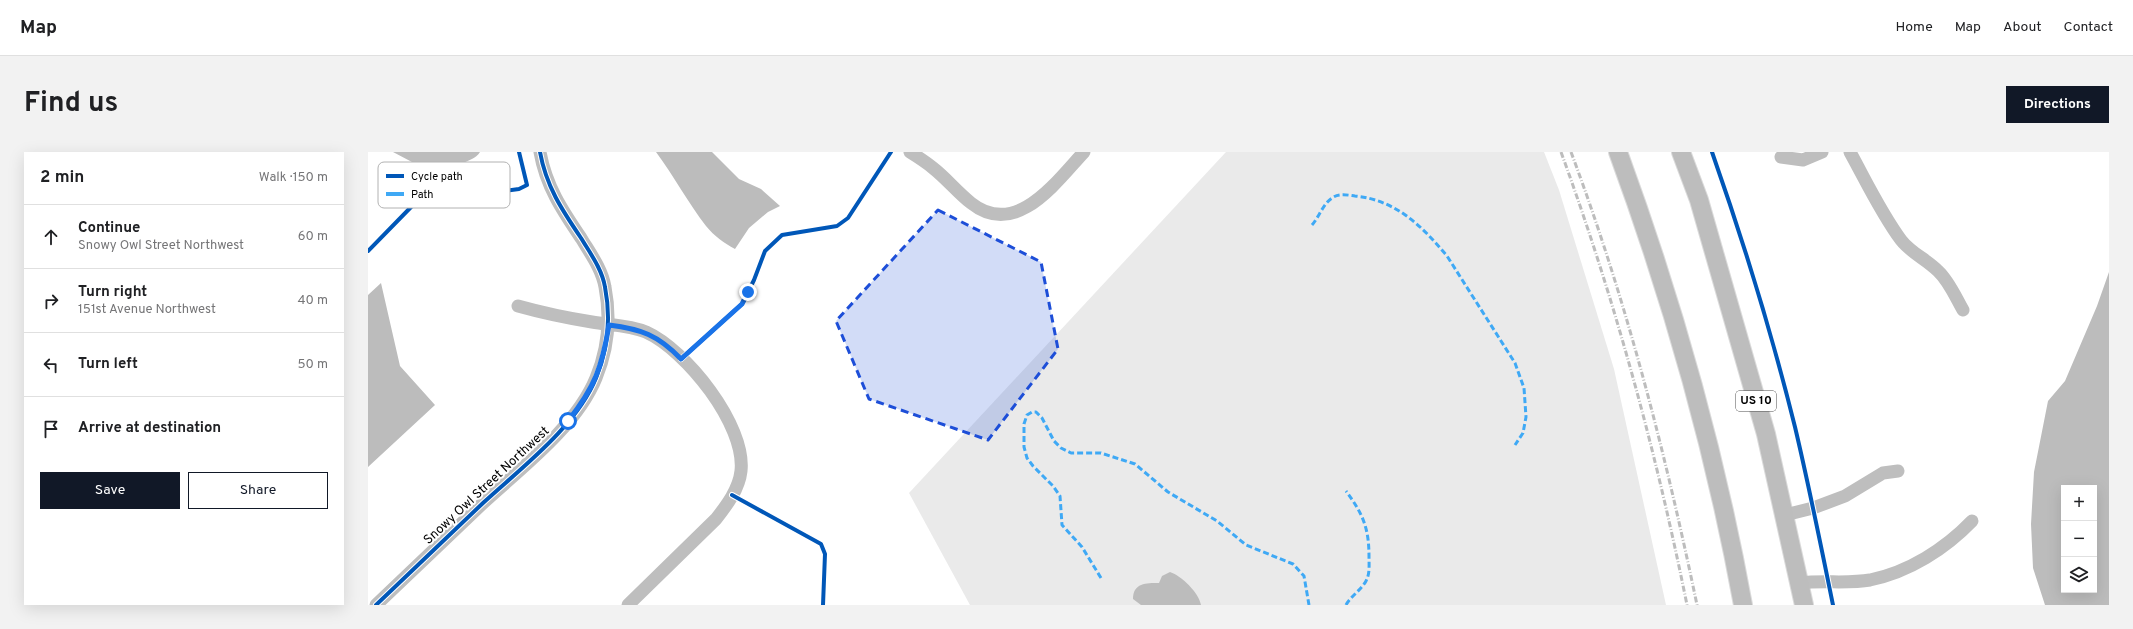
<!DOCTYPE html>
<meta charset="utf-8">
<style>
:root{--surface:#fff;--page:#f2f2f2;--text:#202124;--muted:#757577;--line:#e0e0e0;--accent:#111827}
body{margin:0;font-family:Overpass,sans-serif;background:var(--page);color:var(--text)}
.controls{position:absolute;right:12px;bottom:12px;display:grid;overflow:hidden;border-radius:0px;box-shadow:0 4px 16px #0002}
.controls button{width:36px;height:36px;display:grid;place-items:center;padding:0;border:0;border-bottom:1px solid var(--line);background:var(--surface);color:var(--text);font:20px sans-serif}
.stop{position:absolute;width:12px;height:12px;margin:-9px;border:3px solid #1a73e8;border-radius:50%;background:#fff}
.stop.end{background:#1a73e8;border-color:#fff;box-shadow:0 1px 4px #0008}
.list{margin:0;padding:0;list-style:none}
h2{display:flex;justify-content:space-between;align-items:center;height:52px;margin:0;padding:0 16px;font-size:17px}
h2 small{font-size:13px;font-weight:400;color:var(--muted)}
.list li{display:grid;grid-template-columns:26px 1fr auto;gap:12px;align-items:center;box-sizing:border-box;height:64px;padding:0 16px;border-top:1px solid var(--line)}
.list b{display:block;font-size:15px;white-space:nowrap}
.list p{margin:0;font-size:13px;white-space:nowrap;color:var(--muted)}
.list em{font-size:13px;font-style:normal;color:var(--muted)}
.actions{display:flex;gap:8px;padding:12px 16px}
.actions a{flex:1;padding:9px 0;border:1px solid var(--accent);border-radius:0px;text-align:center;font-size:14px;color:var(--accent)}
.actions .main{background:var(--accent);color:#fff}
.icon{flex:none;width:22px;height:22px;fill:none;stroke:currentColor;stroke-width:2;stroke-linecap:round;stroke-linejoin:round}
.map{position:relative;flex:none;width:1741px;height:453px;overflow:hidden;border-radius:0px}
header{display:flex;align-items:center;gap:24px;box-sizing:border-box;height:56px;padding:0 20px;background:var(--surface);border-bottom:1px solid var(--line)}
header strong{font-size:19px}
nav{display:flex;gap:22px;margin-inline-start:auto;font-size:14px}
.intro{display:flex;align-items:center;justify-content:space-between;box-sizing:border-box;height:96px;padding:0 24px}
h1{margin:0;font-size:28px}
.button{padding:10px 18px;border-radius:0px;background:var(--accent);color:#fff;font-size:14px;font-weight:700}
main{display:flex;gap:24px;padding:0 24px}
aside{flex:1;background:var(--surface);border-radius:0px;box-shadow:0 4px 16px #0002}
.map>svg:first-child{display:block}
</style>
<header>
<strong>Map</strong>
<nav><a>Home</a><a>Map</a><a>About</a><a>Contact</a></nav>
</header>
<div class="intro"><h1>Find us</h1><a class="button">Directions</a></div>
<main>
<aside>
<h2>2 min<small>Walk · 150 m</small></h2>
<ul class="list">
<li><svg class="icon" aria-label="ahead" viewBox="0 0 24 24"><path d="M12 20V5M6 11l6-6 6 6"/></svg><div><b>Continue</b><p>Snowy Owl Street Northwest</p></div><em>60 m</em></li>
<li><svg class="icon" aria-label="right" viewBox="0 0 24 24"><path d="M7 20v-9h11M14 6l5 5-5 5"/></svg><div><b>Turn right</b><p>151st Avenue Northwest</p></div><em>40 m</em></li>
<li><svg class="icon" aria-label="left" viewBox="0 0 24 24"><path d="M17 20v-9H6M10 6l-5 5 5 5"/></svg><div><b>Turn left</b></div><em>50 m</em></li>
<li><svg class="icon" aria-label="arrive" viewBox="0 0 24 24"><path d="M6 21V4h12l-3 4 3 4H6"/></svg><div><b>Arrive at destination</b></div></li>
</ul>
<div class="actions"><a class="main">Save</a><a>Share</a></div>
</aside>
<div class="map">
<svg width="1741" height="453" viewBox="0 0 1741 453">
<rect width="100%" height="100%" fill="#fff"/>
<path fill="#eaeaea" d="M858 0H1176L1191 38 1246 217 1298 453H602L541 341Z"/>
<path fill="#bcbcbc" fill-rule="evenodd" d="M25 0H112C105 12 74 16 61 19Z
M288 0H344L371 27 393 37 412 54 400 60 381 76 367 97C356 91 346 84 338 74 320 51 306 24 288 0Z
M1741 120V453H1677L1665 416 1663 372 1666 320 1680 249 1697 229 1729 154ZM1696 336H1726V438H1696Z
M13 131 32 214 67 253 0 315V143Z
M802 420C814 424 831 441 833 453H773L765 447C765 431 778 431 791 431L794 424Z"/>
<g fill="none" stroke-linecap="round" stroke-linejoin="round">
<defs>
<path id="highway" d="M1250 0C1304 147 1347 299 1375 453
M1313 0 1331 48 1398 282 1436 453"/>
</defs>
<use href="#highway" stroke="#dbdbdb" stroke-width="20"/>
<path stroke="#bebebe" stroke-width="13" d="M542 0C550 5 558 10 565 16 578 26 589 40 603 51 648 87 688 30 716 0
M1482 0C1498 29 1513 61 1533 88 1543 101 1558 107 1570 119 1581 129 1588 146 1595 158
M1413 5 1435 8 1454 0
M150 154C175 161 199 166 224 170 241 173 261 173 278 180 318 198 378 273 373 319 371 337 359 353 348 367L260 453
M1417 363 1445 356 1477 344 1515 321 1530 319
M1432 431C1455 428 1480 432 1502 428 1541 420 1577 397 1604 369
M8 453C44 419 79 385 115 351 153 316 208 275 228 226 240 197 243 166 237 135 234 117 222 101 213 86 194 58 178 34 172 0"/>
<use href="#highway" stroke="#bdbdbd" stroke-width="18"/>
<path stroke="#bdbdbd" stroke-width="3" stroke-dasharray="6 2 1 2" stroke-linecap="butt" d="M1193 0C1247 148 1288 299 1319 453
M1203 0C1258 147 1297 299 1329 453"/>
<path stroke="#3fa9f5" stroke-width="3" stroke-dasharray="6 3" stroke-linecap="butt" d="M944 73C951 65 955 52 964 46 971 41 979 43 987 44 1028 48 1054 74 1079 104L1147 211 1156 236 1158 265 1155 281 1147 293
M733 426 714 395 694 373 692 344 685 334 665 314 659 306 656 295V272L659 263 664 260H668L674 266 686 289 693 296 703 301H733L767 312 800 340 849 369 878 393 925 412 936 424 941 453
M978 453C983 444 993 438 998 429 1002 422 1001 413 1001 405 1001 376 995 362 978 339"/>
<defs>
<path id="cycleway" d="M1344 0C1376 91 1404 182 1427 275 1441 334 1453 394 1465 453
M0 99 46 52 151 37 159 33 151 0
M313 207 374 152 386 128 397 99 414 83 469 74 480 66 523 0
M364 343 453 392 457 402 455 453
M8 453C44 419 79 385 115 351 153 316 208 275 228 226 240 197 243 166 237 135 234 117 222 101 213 86 194 58 178 34 172 0"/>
</defs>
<use href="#cycleway" stroke="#fff" stroke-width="6"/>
<use href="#cycleway" stroke="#0057b8" stroke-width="4"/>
</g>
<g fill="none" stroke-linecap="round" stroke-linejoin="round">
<path stroke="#1a73e8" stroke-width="5" d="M200 269C227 235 234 215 241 173 273 177 290 183 313 207L374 152 380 140"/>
</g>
<path fill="#1d4ed8" fill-opacity="0.2" stroke="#1d4ed8" stroke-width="3" stroke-dasharray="8 5" stroke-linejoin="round" d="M570 58 673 110 690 197 620 288 501 247 468 169Z"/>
<g text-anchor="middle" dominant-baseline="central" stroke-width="4" stroke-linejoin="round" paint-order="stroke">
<rect fill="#fff" stroke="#4c4c4c" stroke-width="1" x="1368" y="239" width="40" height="20" rx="3"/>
<g font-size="12" font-weight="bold" fill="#000">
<text x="1388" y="249">US 10</text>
</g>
<g font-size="13" fill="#000" stroke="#fff">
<text transform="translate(119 334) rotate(-43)">Snowy Owl Street Northwest</text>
</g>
</g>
<rect x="10" y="10" width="132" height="46" rx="6" fill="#fff" stroke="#b2b2b2" stroke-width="1"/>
<rect x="18" y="22" width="18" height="4" fill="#0057b8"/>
<rect x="18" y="40" width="18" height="4" fill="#3fa9f5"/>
<g font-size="11" fill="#000">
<text x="43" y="28">Cycle path</text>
<text x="43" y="46">Path</text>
</g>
</svg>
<div class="controls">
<button>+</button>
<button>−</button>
<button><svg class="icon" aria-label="layers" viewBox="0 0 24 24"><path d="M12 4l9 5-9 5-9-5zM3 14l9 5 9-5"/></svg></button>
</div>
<div class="stop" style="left:200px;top:269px"></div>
<div class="stop end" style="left:380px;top:140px"></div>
</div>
</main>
